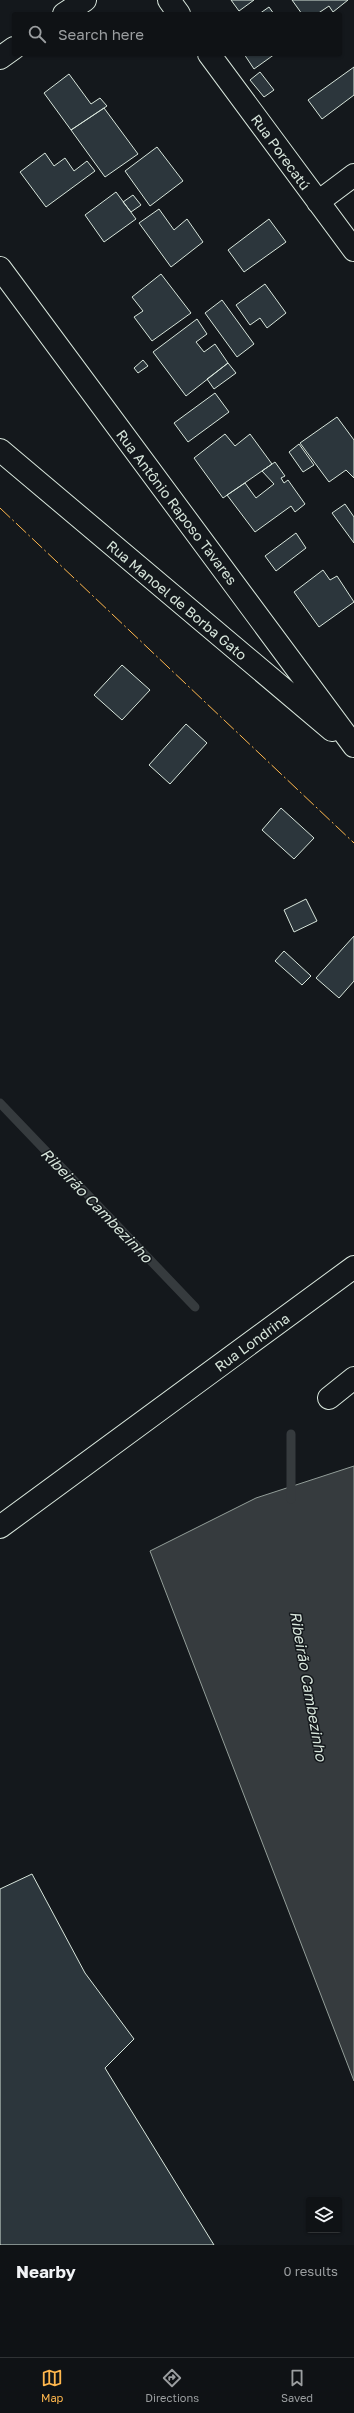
<!DOCTYPE html>
<meta charset="utf-8">
<style>
:root{--surface:#0f1215;--page:#181b1e;--text:#f1f3f6;--muted:#9b9ea0;--line:#2f3234;--accent:#ffb74d}
body{margin:0;font-family:"Golos Text",sans-serif;background:var(--page);color:var(--text)}
.controls{position:absolute;right:12px;bottom:12px;display:grid;overflow:hidden;border-radius:4px;box-shadow:0 1px 3px #0004}
.controls button{width:36px;height:36px;display:grid;place-items:center;padding:0;border:0;border-bottom:1px solid var(--line);background:var(--surface);color:var(--text);font:20px sans-serif}
.list{margin:0;padding:0;list-style:none}
h2{display:flex;justify-content:space-between;align-items:center;height:52px;margin:0;padding:0 16px;font-size:17px}
h2 small{font-size:13px;font-weight:400;color:var(--muted)}
.icon{flex:none;width:22px;height:22px;fill:none;stroke:currentColor;stroke-width:2;stroke-linecap:round;stroke-linejoin:round}
.map{position:relative;flex:none;width:354px;height:2245px;overflow:hidden}
.search{position:absolute;background:var(--surface);box-shadow:0 1px 3px #0004;left:12px;right:12px;top:12px;height:44px;display:flex;align-items:center;gap:10px;box-sizing:border-box;padding:0 14px;border-radius:4px;color:var(--muted);font-size:15px}
.sheet{height:112px;background:var(--surface)}
nav{display:flex;justify-content:space-around;align-items:center;box-sizing:border-box;height:56px;border-top:1px solid var(--line);background:var(--surface);font-size:11px;color:var(--muted)}
nav a{display:grid;justify-items:center;gap:2px}
nav .on{color:var(--accent)}
.map>svg:first-child{display:block}
</style>
<div class="map">
<svg width="354" height="2245" viewBox="0 0 354 2245">
<rect width="100%" height="100%" fill="#14181c"/>
<path fill="#363b3e" stroke="#939e99" d="M354 1466V2081L150 1551 256 1498Z"/>
<g fill="none" stroke-linecap="round" stroke-linejoin="round">
<path stroke="#363b3e" stroke-width="9" d="M0 1103 195 1307
M291 1499V1434"/>
</g>
<path fill="#2c363c" stroke="#d8e6dc" d="M231 0H254L239 11Z
M292 0H348L333 12 329 6 317 14H302Z
M269 7 274 14H259Z
M244 54H275L254 69Z
M354 67V95L322 119 308 100Z
M260 72 274 90 264 97 250 80Z
M69 74 91 104 100 98 107 106 71 130 44 93Z
M104 108 138 154 105 177 71 130Z
M157 147 183 181 150 206 125 171Z
M45 153 54 166 65 158 74 171 87 161 95 171 46 207 20 172Z
M116 192 136 219 104 242 85 215Z
M133 195 141 205 131 212 123 202Z
M159 209 174 230 187 219 203 242 171 267 139 223Z
M269 219 286 242 244 272 228 250Z
M161 274 191 313 152 341 134 317 143 311 132 297Z
M265 284 286 313 267 328 260 318 250 325 236 305Z
M222 300 254 344 237 357 205 313Z
M197 319 207 334 196 342 204 352 215 344 228 363 186 396 153 352Z
M143 360 148 366 138 373 134 368Z
M228 363 236 373 214 389 207 379Z
M215 393 229 412 188 442 174 423Z
M337 417 354 440V478L346 470 329 482 300 443Z
M225 434 235 446 250 434 272 464 223 498 194 458Z
M299 444 314 465 303 472 289 452Z
M275 462 285 476 281 478 284 483 288 480 305 504 295 512 291 506 255 532 227 495 245 483 256 498 274 484 262 471Z
M345 504 354 517V543L332 513Z
M296 533 306 548 276 571 265 556Z
M323 570 330 580 337 576 354 602 319 627 294 592Z
M122 665 150 690 122 720 94 695Z
M186 724 207 743 170 784 149 765Z
M281 808 314 838 294 859 262 830Z
M306 899 317 921 294 932 284 910Z
M354 936V981L339 998 316 978Z
M284 951 311 976 302 985 275 961Z
M32 1874 85 1973 134 2039 105 2068 214 2245H0V1889Z"/>
<g fill="none" stroke-linecap="round" stroke-linejoin="round">
<defs>
<path id="minor" d="M169 0 179 14
M64 14 85 0
M209 54 354 250
M0 58 14 48
M318 202 354 175
M0 268 354 746
M0 450 332 730
M329 1398 354 1378
M0 1527 354 1267"/>
</defs>
<use href="#minor" stroke="#d8e6dc" stroke-width="24"/>
<use href="#minor" stroke="#14181c" stroke-width="22"/>
<path stroke="#ffb74d" stroke-width="1" stroke-dasharray="14 3 2 3" stroke-linecap="butt" d="M0 508 354 843"/>
</g>
<g text-anchor="middle" dominant-baseline="central" stroke-width="3" stroke-linejoin="round" paint-order="stroke">
<g font-size="14" fill="#d8e6dc" stroke="#14181c">
<text transform="translate(281 152) rotate(54)">Rua Porecatú</text>
<text transform="translate(177 507) rotate(53)">Rua Antônio Raposo Tavares</text>
<text transform="translate(177 600) rotate(40)">Rua Manoel de Borba Gato</text>
<text transform="translate(252 1342) rotate(-36)">Rua Londrina</text>
</g>
<g font-size="15" font-style="italic" fill="#d8e6dc" stroke="#14181c">
<text transform="translate(97 1205) rotate(46)">Ribeirão Cambezinho</text>
<text transform="translate(309 1686) rotate(80)">Ribeirão Cambezinho</text>
</g>
</g>
</svg>
<div class="controls">
<button><svg class="icon" aria-label="layers" viewBox="0 0 24 24"><path d="M12 4l9 5-9 5-9-5zM3 14l9 5 9-5"/></svg></button>
</div>
<div class="search"><svg class="icon" aria-label="search" viewBox="0 0 24 24"><circle cx="10" cy="10" r="6"/><path d="M15 15l6 6"/></svg>Search here</div>
</div>
<section class="sheet">
<h2>Nearby<small>0 results</small></h2>
<ul class="list">
</ul>
</section>
<nav>
<a class="on"><svg class="icon" aria-label="map" viewBox="0 0 24 24"><path d="M3 6l6-2 6 2 6-2v14l-6 2-6-2-6 2zM9 4v14M15 6v14"/></svg>Map</a>
<a><svg class="icon" aria-label="directions" viewBox="0 0 24 24"><path d="M12 3l9 9-9 9-9-9zM9 14v-3h6M13 9l2 2-2 2"/></svg>Directions</a>
<a><svg class="icon" aria-label="saved" viewBox="0 0 24 24"><path d="M7 4h10v16l-5-4-5 4z"/></svg>Saved</a>
</nav>
